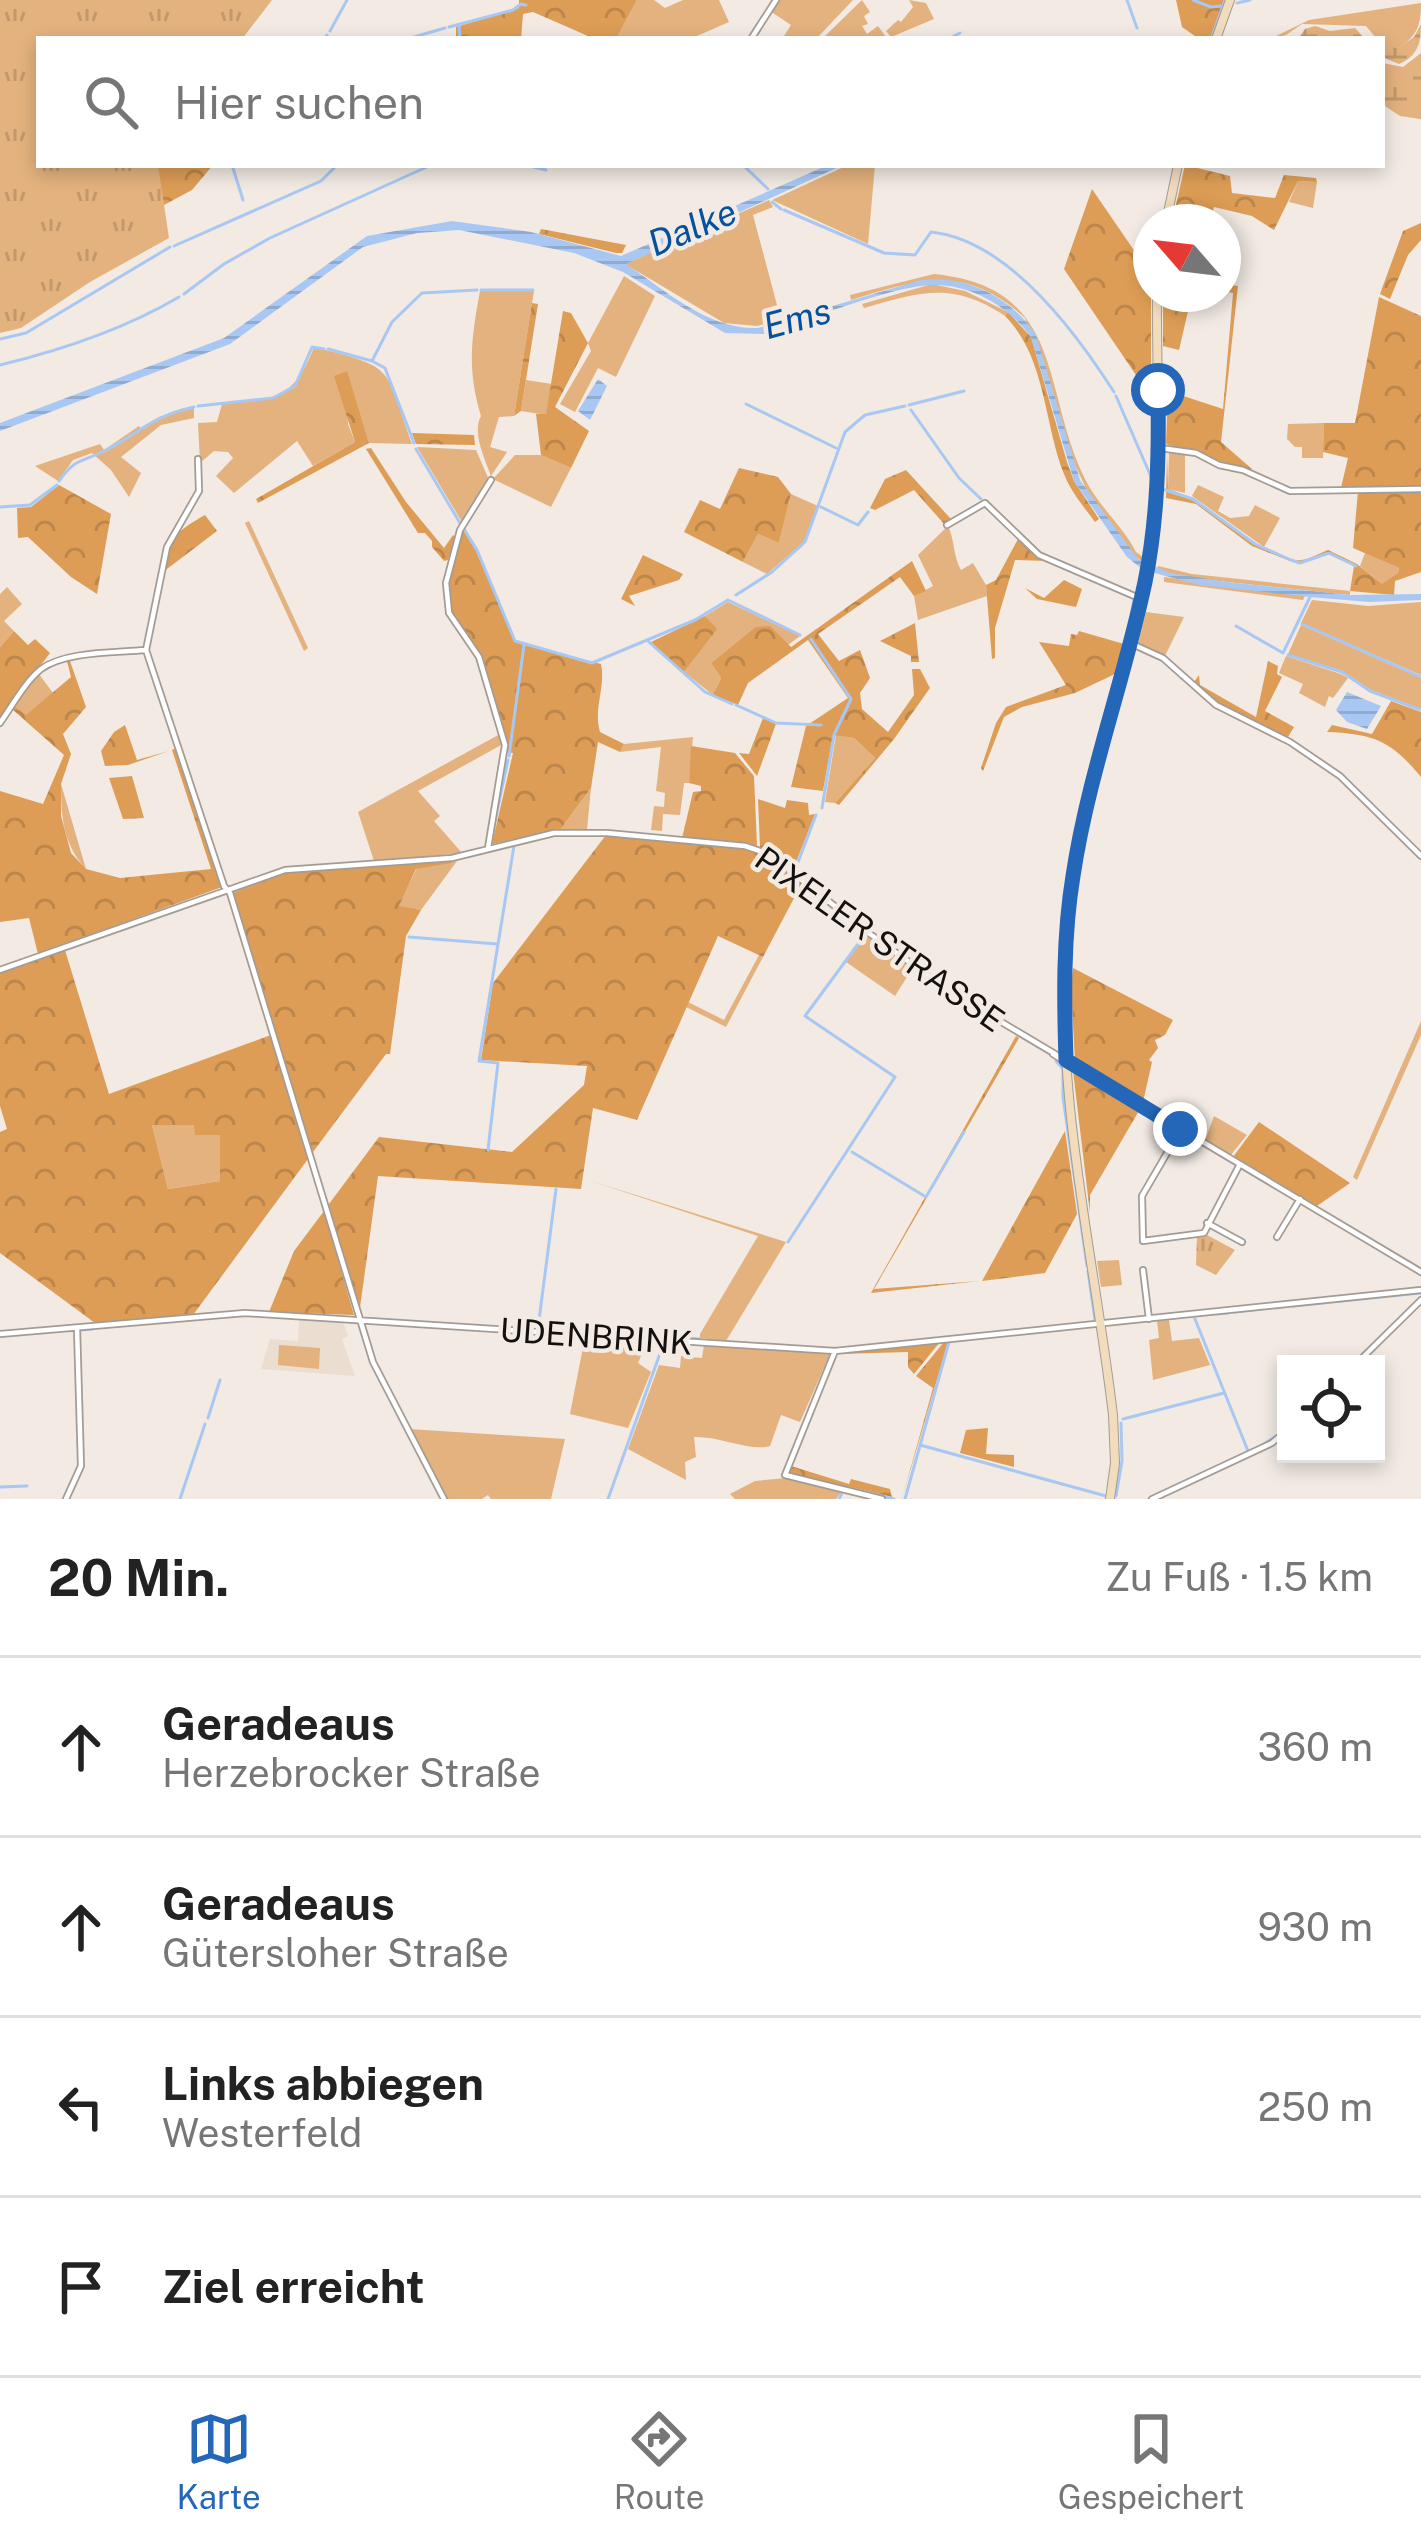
<!DOCTYPE html>
<html lang="de">
<meta charset="utf-8">
<style>
:root{--surface:#fff;--page:#f6f6f6;--text:#222;--muted:#767676;--line:#e0e0e0;--accent:#2466b7}
body{margin:0;font-family:"Public Sans",sans-serif;background:var(--page);color:var(--text)}
.controls{position:absolute;right:36px;bottom:36px;display:grid;overflow:hidden;border-radius:0px;box-shadow:0 6px 18px #0003}
.controls button{width:108px;height:108px;display:grid;place-items:center;padding:0;border:0;border-bottom:3px solid var(--line);background:var(--surface);color:var(--text);font:60px sans-serif}
.compass{position:absolute;left:1133px;top:204px;width:108px;height:108px;border-radius:50%;background:var(--surface);box-shadow:0 6px 18px #0003;rotate:298deg}
.stop{position:absolute;width:36px;height:36px;margin:-27px;border:9px solid #2466b7;border-radius:50%;background:#fff}
.stop.end{background:#2466b7;border-color:#fff;box-shadow:0 3px 12px #0008}
.list{margin:0;padding:0;list-style:none}
h2{display:flex;justify-content:space-between;align-items:center;height:156px;margin:0;padding:0 48px;font-size:51px}
h2 small{font-size:39px;font-weight:400;color:var(--muted)}
.list li{display:grid;grid-template-columns:78px 1fr auto;gap:36px;align-items:center;box-sizing:border-box;height:180px;padding:0 48px;border-top:3px solid var(--line)}
.list b{display:block;font-size:45px;white-space:nowrap}
.list p{margin:0;font-size:39px;white-space:nowrap;color:var(--muted)}
.list em{font-size:39px;font-style:normal;color:var(--muted)}
.icon{flex:none;width:66px;height:66px;fill:none;stroke:currentColor;stroke-width:2;stroke-linecap:round;stroke-linejoin:round}
.map{position:relative;flex:none;width:1421px;height:1499px;overflow:hidden}
.search{position:absolute;background:var(--surface);box-shadow:0 6px 18px #0003;left:36px;right:36px;top:36px;height:132px;display:flex;align-items:center;gap:30px;box-sizing:border-box;padding:0 42px;border-radius:0px;color:var(--muted);font-size:45px}
.sheet{height:876px;background:var(--surface)}
nav{display:flex;justify-content:space-around;align-items:center;box-sizing:border-box;height:168px;border-top:3px solid var(--line);background:var(--surface);font-size:33px;color:var(--muted)}
nav a{display:grid;justify-items:center;gap:6px}
nav .on{color:var(--accent)}
.map>svg:first-child{display:block}
</style>
<div class="map">
<svg width="1421" height="1499" viewBox="0 0 1421 1499">
<defs>
<pattern id="forest-crowns" width="20" height="18" patternUnits="userSpaceOnUse" patternTransform="scale(3)"><rect width="20" height="18" fill="#dd9d56"/><path d="M2 6a3 3 0 1 1 6 0M12 15a3 3 0 1 1 6 0" fill="none" stroke="#bd864a"/></pattern>
<pattern id="wetland-marsh" width="20" height="14" patternUnits="userSpaceOnUse" patternTransform="scale(3)"><rect width="20" height="14" fill="#e3b27e"/><path d="M1 5h8M5 5V1M11 12h8M15 12V8" fill="none" stroke="#c2986c"/></pattern>
<pattern id="park-tufts" width="24" height="20" patternUnits="userSpaceOnUse" patternTransform="scale(3)"><rect width="24" height="20" fill="#e3b27e"/><path d="M3 7l-1-3M5 7V3M7 7l1-3M15 17l-1-3M17 17v-4M19 17l1-3" fill="none" stroke="#c2986c"/></pattern>
<pattern id="water-rules" width="6" height="5" patternUnits="userSpaceOnUse" patternTransform="scale(3)"><rect width="6" height="5" fill="#a8c8f3"/><path d="M0 2.5h6" fill="none" stroke="#90abcf"/></pattern>
</defs>
<rect width="100%" height="100%" fill="#f2eae3"/>
<path fill="#ebded0" d="M299 1319 343 1322 348 1336 342 1339 355 1376 261 1369 270 1339 298 1341Z"/>
<path fill="#e3b27e" d="M637 0H654L665 8 683 0H719L729 22 690 39H616Z
M779 0H853L816 39H782L791 25 770 11Z
M862 0 870 12 864 16 868 24 862 26 867 34 878 26 886 37 822 39Z
M909 0 926 3 934 19 891 37 886 31 898 20 901 22 913 7Z
M1421 3C1421 24 1418 36 1398 48L1384 46 1382 39H1377L1366 26 1302 24 1286 35 1270 39 1309 20Z
M848 165H875L868 244 772 200Z
M1298 181 1317 182 1313 208 1289 202Z
M769 200 773 207 753 215 781 320 757 326 724 323 625 264Z
M934 274C1065 287 1041 388 1084 477 1097 505 1123 526 1136 552L1143 557 1144 563C1078 514 1050 393 1025 318 965 263 920 279 851 300L850 295Z
M624 276 655 296 616 377 598 368 575 412 560 404 591 351 588 343Z
M932 284 965 291 1008 312 1005 316C952 281 921 292 864 308L862 304Z
M480 291H534L514 416 499 417 490 447 507 452 491 476C484 457 472 432 481 416 467 370 471 340 480 291Z
M314 347C397 368 384 365 412 444L369 443 346 372 348 424 355 442 313 466 297 441 234 493 216 476 233 458 228 452 214 451 200 463 198 423 217 422 222 404C275 398 293 401 314 347Z
M526 380 552 384 546 415 521 411Z
M194 408V418L161 425 121 457 141 473 129 497 111 470 92 453 73 460 58 481 35 466 100 444 104 450 139 426 141 429 159 417Z
M1324 423 1323 458H1302V447H1295L1287 439 1288 424Z
M417 447 476 450 489 480 462 522Z
M1169 452 1185 453V493L1168 489Z
M515 455H541L571 468 551 507 493 479Z
M1198 485 1224 497 1218 511 1230 518 1249 516 1255 505 1280 518 1264 547 1192 496Z
M791 494 818 506 805 541 767 574 743 562 758 534 779 543Z
M249 521 308 648 304 651 245 523Z
M948 526C955 541 953 556 961 570L973 563 986 585 987 596 918 620 914 596 933 586 918 555Z
M1365 553 1399 568 1398 573 1383 585 1360 566Z
M1158 566 1192 574 1350 591V595L1191 578 1157 570Z
M1164 577 1305 596 1303 600 1164 582Z
M7 587 22 604 4 621 14 631 0 647V594Z
M1312 600 1368 606 1421 602V675L1301 623Z
M728 602 800 636 788 645 770 627H755L711 663 721 678 713 695 684 672 716 629 705 616Z
M1146 612 1184 617 1165 656 1138 643Z
M1301 625 1421 678V709L1371 690 1342 671 1288 654Z
M1286 656 1341 674 1348 678 1333 698 1329 696 1325 707 1299 693 1303 684 1279 673Z
M39 674 53 693 26 716 14 706Z
M500 734 503 744 418 791 440 816 434 821 462 853 374 861 358 812Z
M836 735 854 738 875 758 835 803 825 802Z
M693 737 689 783H684L680 815 663 814 662 831 651 830 654 806 664 807 665 793 656 791 661 747 620 752 624 744Z
M61 784 86 869C63 844 61 817 61 784Z
M591 788 587 829 560 830Z
M457 861 421 910 398 907 417 868Z
M866 936 912 969 895 996 846 962Z
M759 955 763 957 726 1027 686 1007 688 1002 724 1020Z
M1421 1021V1035L1357 1180 1353 1177Z
M1214 1116 1247 1135 1230 1156 1205 1141Z
M152 1125H194L220 1135V1181L168 1189Z
M591 1181 786 1242 726 1341 700 1338V1334L758 1236Z
M1119 1260 1122 1285 1101 1287 1097 1261Z
M1169 1320 1172 1341 1199 1338 1210 1365 1153 1380 1149 1340 1159 1338 1157 1321Z
M585 1337 647 1342 638 1363 651 1372 628 1428 570 1414Z
M279 1345 320 1348 319 1369 278 1365Z
M704 1345 830 1354 800 1422 781 1415 770 1446C750 1452 720 1436 694 1437L696 1457 685 1462 686 1480 628 1449 659 1365 680 1368 681 1356 702 1358Z
M409 1429 565 1439 551 1499H491L488 1495 482 1499H446Z
M786 1478 842 1491 836 1499H735L730 1494 755 1481Z"/>
<path fill="url(#forest-crowns)" fill-rule="evenodd" d="M519 0H637L616 39H595L533 12 523 14 521 39H456V27L519 8Z
M1176 0H1224L1211 38 1195 36 1182 27Z
M156 165H213L192 190 164 205Z
M1185 165 1230 176 1232 193 1275 198 1284 175 1316 178 1317 182 1298 181 1274 230 1252 216 1214 207 1210 222H1172Z
M1092 189 1144 265 1151 266V387L1138 378 1064 269Z
M1421 223V240L1408 255 1390 299 1380 294 1403 231Z
M541 229 626 245 622 253H616L539 234Z
M1223 284 1238 286 1221 442 1252 469 1249 471 1166 444 1168 391 1223 409 1233 293 1223 291Z
M1163 294H1192L1179 350 1163 346Z
M1379 297 1421 316V572L1395 581 1394 595 1350 591 1354 566 1328 554 1300 564 1290 561 1252 546 1196 504 1166 498 1167 452 1168 489C1207 500 1268 564 1301 560 1310 559 1320 553 1328 550L1357 564 1382 584 1398 573 1399 568 1353 548 1358 491 1340 492 1348 458 1323 452 1324 423H1355Z
M532 303 538 304 521 411 514 416Z
M563 311 571 313 588 343 555 407 589 431 571 468 541 455 536 414H546Z
M1008 312 1031 337 1067 462 1074 481 1099 519 1095 522C1084 507 1071 492 1064 474 1044 424 1046 357 1005 316Z
M347 371 369 443 258 503 256 499 355 442 334 376Z
M412 433 474 435 475 445 416 444Z
M371 448 406 502 444 548 453 535 456 537 448 560 444 561 432 547V541L425 533H418L366 449Z
M739 468 778 477 791 494 779 543 758 534 743 562 684 532 700 500 720 509Z
M906 470 951 519 945 525 914 490 875 510 870 508 885 479Z
M59 485 111 514 97 594 71 577 28 537 18 538 17 508 31 507Z
M205 515 217 531 163 572C170 537 175 532 205 515Z
M462 528 476 551 515 642 601 664C606 687 593 709 600 732L624 744 620 752 598 742 591 788 560 830 492 844 513 753 507 752 480 656 450 613 447 583Z
M1018 539 1049 561 1015 560 995 628V658L992 659 986 585 996 580Z
M643 555 683 574 679 580 629 596 635 606 621 599Z
M912 561 926 591 914 596 900 577 818 634 839 661 860 650 870 678 860 693 862 709 888 732 914 695 912 669H920L930 688 894 739 839 805 835 803 875 758 854 738 833 735 823 791 791 787 806 726 848 698 808 640 748 683 738 705 713 695 721 678 711 663 755 627 770 626 791 647Z
M1064 580 1082 589 1076 607 1037 599 1025 588 1044 598Z
M705 616 717 629 684 672 651 642Z
M915 623 919 662H911V656L880 641Z
M14 631 28 645 35 639 50 653 0 720V647Z
M1079 631 1124 644 1117 673 1075 693 1022 707 1004 717 983 771 981 768 996 723 1006 707 1066 685 1039 642 1069 646 1071 634 1077 635Z
M67 661H70L86 707 63 734 71 754 61 784V816L71 853 86 869 120 878 211 869 172 750 176 748 222 887 38 954 29 918 0 922V791L43 804 64 755 12 709 14 706 26 715 71 677Z
M1268 661 1278 666 1277 674 1282 677 1265 711 1294 727 1288 737 1217 704 1192 685 1199 675 1200 685 1256 717Z
M1391 701 1421 712V777C1391 741 1375 734 1327 732L1332 725 1372 734Z
M763 718 776 724 757 776 739 753 749 754Z
M125 725 137 760 169 751 128 765 105 766 101 751 114 732Z
M691 746 735 753 754 776 757 846 682 838 693 792 701 791V786L689 783Z
M132 776 144 818 123 819 109 778Z
M758 799 785 808 787 800 808 803 809 815 815 814 793 870 760 847Z
M606 835 745 849 768 857 802 883 763 957 718 936 637 1120 593 1108 581 1189 378 1176 359 1315 326 1208 379 1137 512 1152 584 1085 587 1066 481 1060 493 983Z
M459 858 451 863 416 869 399 906 421 910 406 936 390 1054H386L310 1156 232 893 285 873Z
M65 950 109 1094 271 1035 308 1159 193 1315 95 1323 0 1253V1132L7 1129 0 1106V972ZM152 1125H194L195 1135H220V1181L168 1189Z
M1073 968 1173 1020 1165 1035 1155 1040 1158 1048 1149 1060 1152 1062 1143 1102 1075 1061 1071 986Z
M1016 1036 1019 1038 874 1289 979 1281 871 1293Z
M1073 1071 1140 1109 1090 1195V1213Z
M1259 1122 1350 1183 1317 1206 1233 1157Z
M1065 1131 1077 1214 1045 1273 982 1281Z
M324 1211 354 1315 269 1312 294 1251Z
M940 1342 914 1374 908 1367V1352L840 1354Z
M944 1342H948L902 1499 933 1388 916 1376Z
M988 1428 986 1454 1014 1455V1467L960 1453 966 1430Z
M791 1466 849 1484 851 1479 890 1489 892 1497 789 1473Z"/>
<path fill="url(#wetland-marsh)" d="M1421 24C1421 43 1418 56 1399 64L1382 57V45L1398 48 1414 37Z
M1315 26 1330 31 1355 28 1365 39H1298L1305 29Z
M1421 53V119L1400 116 1382 104V63L1403 67Z"/>
<path fill="url(#park-tufts)" d="M0 0H272L242 39H39V165H158L169 238 90 282 21 328 0 333Z
M1205 1234 1235 1250 1216 1275 1196 1265 1197 1236Z"/>
<path fill="url(#water-rules)" d="M828 165H843L626 264C665 290 708 330 758 328L921 280C967 275 1011 297 1036 335L1080 480 1138 559 1170 573 1227 582 1350 595 1421 594V600L1369 602 1310 597 1200 585 1143 570 1127 557 1074 481 1031 337C1010 308 973 285 935 285 897 284 805 321 764 334L725 333 623 272 574 253 459 230 417 233 363 247 230 344 0 431V423L224 338 367 236 452 221 531 232 621 256Z
M598 379 607 386 590 420 578 411Z
M1347 692 1381 706 1367 729 1347 722 1336 710Z"/>
<g fill="none" stroke-linecap="round" stroke-linejoin="round">
<path stroke="#a8c8f3" stroke-width="3" d="M1127 0 1137 28
M1193 0 1211 7 1221 6
M1237 3 1250 0
M459 26 460 39
M449 27 513 10 521 4 526 5
M330 31 347 0
M1212 37 1225 0
M325 39 327 35
M407 39 445 28
M948 39 960 33
M232 165 243 200
M525 165 546 170
M743 165 768 189
M772 202 781 209
M784 210 884 253 915 255 931 232C1007 240 1075 331 1114 392
M174 246 321 181 337 165
M481 290H533
M184 294 224 264 270 238 431 165
M0 339 26 333 170 247
M328 349 372 361 385 368 414 443
M372 361 392 322 422 293 477 290
M0 365C62 350 123 330 179 297
M1116 396 1152 479
M746 404 836 448
M909 405 964 391
M198 406 273 398 295 386 312 347 324 349
M911 410 959 478 981 499
M416 449 460 523
M59 481C77 456 82 463 106 450 141 432 152 416 194 407
M1162 489 1193 499 1255 544 1291 560 1300 563 1329 553 1356 566
M0 507 30 505 57 485
M821 507 858 525 868 512
M464 529 477 550 515 641 592 663 695 620 728 600 800 635
M736 595 772 572 805 542 845 432 865 415 905 406
M1302 624 1421 677
M1236 626 1283 653
M811 639 851 699 834 735 822 808
M1127 639 1134 599
M649 642 705 692 732 704
M1283 653 1311 595
M1288 655 1342 672 1370 691 1421 710
M1118 673 1125 646
M736 705 776 723 821 725
M509 756 524 645
M1079 820 1117 677
M492 835 508 760
M1083 846 1089 818
M795 870 816 815
M1073 917 1080 861
M409 937 497 944
M1070 963 1073 922
M1062 1051 1063 920
M1056 1061 1063 1069V1097L1087 1266
M488 1150 498 1063 479 1061 514 846
M852 1152 926 1197 964 1132
M556 1189 538 1328 700 1339
M788 1242 895 1077 805 1016 864 936
M1088 1271 1095 1320
M1293 1306 1420 1293
M1276 1308 1288 1306
M1234 1312 1271 1308
M1217 1314 1228 1313
M1195 1319 1248 1451
M80 1330 93 1329
M208 1418 220 1380
M1123 1419 1224 1393
M920 1445 1106 1496
M1261 1446 1278 1435
M0 1487 27 1486
M861 1491 894 1499
M1116 1496 1122 1461 1121 1423
M180 1499 205 1424
M608 1499 663 1345
M839 1499 842 1493
M905 1499 949 1342"/>
<defs>
<path id="minor" d="M751 39 776 0
M1160 448 1196 453 1219 465 1243 470 1290 491 1421 489
M198 459 199 491 167 547 146 650 224 886 230 893 373 1362 444 1499
M947 525 985 503 1039 555 1139 598
M1130 643 1163 658 1216 705 1290 742 1340 776 1421 856
M0 723C12 706 25 682 41 669 66 651 115 653 145 650
M488 848 505 745 479 657 449 613 446 583 460 530 491 480
M0 970 285 870 452 858 554 833H607L745 846 769 854 870 934 951 992 1421 1272
M1053 1054 1078 1070
M1181 1129 1142 1196 1143 1241 1204 1233 1240 1164
M1207 1223 1242 1242
M1277 1237 1300 1199
M1143 1270 1149 1319
M0 1334 245 1313 835 1351 1421 1290
M835 1351 785 1475 882 1499
M1356 1364 1421 1300
M66 1499 81 1466 77 1328
M1152 1499 1272 1443 1286 1431"/>
<path id="secondary" d="M1216 39 1230 0
M1166 222 1178 165
M1110 1499 1115 1463 1113 1415C1094 1253 1053 1092 1067 928 1077 807 1123 693 1146 574 1165 482 1156 388 1157 294"/>
</defs>
<use href="#minor" stroke="#a39c95" stroke-width="8"/>
<use href="#secondary" stroke="#a39c95" stroke-width="10"/>
<use href="#minor" stroke="#fff" stroke-width="4.5"/>
<use href="#secondary" stroke="#f2dcbe" stroke-width="8"/>
</g>
<g fill="none" stroke-linecap="round" stroke-linejoin="round">
<path stroke="#2466b7" stroke-width="15" d="M1158 390C1159 454 1158 518 1145 582 1124 681 1088 776 1073 876 1063 937 1064 998 1066 1060L1180 1129"/>
</g>
<g text-anchor="middle" dominant-baseline="central" stroke-width="9" stroke-linejoin="round" paint-order="stroke">
<g font-size="33" fill="#13100e" stroke="#f2eae3">
<text transform="translate(880 939) rotate(35)">PIXELER STRASSE</text>
<text transform="translate(596 1336) rotate(4)">UDENBRINK</text>
</g>
<g font-size="36" font-style="italic" fill="#0451a1" stroke="#f2eae3">
<text transform="translate(692 227) rotate(-23)">Dalke</text>
<text transform="translate(797 318) rotate(-15)">Ems</text>
</g>
</g>
</svg>
<div class="controls">
<button><svg class="icon" aria-label="locate" viewBox="0 0 24 24"><circle cx="12" cy="12" r="6"/><path d="M12 2v4M12 18v4M2 12h4M18 12h4"/></svg></button>
</div>
<svg class="compass" viewBox="-18 -18 36 36"><path d="M0-13l5 13h-10z" fill="#e53935"/><path d="M0 13l5-13h-10z" fill="#767676"/></svg>
<div class="stop" style="left:1158px;top:390px"></div>
<div class="stop end" style="left:1180px;top:1129px"></div>
<div class="search"><svg class="icon" aria-label="search" viewBox="0 0 24 24"><circle cx="10" cy="10" r="6"/><path d="M15 15l6 6"/></svg>Hier suchen</div>
</div>
<section class="sheet">
<h2>20 Min.<small>Zu Fuß · 1.5 km</small></h2>
<ul class="list">
<li><svg class="icon" aria-label="ahead" viewBox="0 0 24 24"><path d="M12 20V5M6 11l6-6 6 6"/></svg><div><b>Geradeaus</b><p>Herzebrocker Straße</p></div><em>360 m</em></li>
<li><svg class="icon" aria-label="ahead" viewBox="0 0 24 24"><path d="M12 20V5M6 11l6-6 6 6"/></svg><div><b>Geradeaus</b><p>Gütersloher Straße</p></div><em>930 m</em></li>
<li><svg class="icon" aria-label="left" viewBox="0 0 24 24"><path d="M17 20v-9H6M10 6l-5 5 5 5"/></svg><div><b>Links abbiegen</b><p>Westerfeld</p></div><em>250 m</em></li>
<li><svg class="icon" aria-label="arrive" viewBox="0 0 24 24"><path d="M6 21V4h12l-3 4 3 4H6"/></svg><div><b>Ziel erreicht</b></div></li>
</ul>
</section>
<nav>
<a class="on"><svg class="icon" aria-label="map" viewBox="0 0 24 24"><path d="M3 6l6-2 6 2 6-2v14l-6 2-6-2-6 2zM9 4v14M15 6v14"/></svg>Karte</a>
<a><svg class="icon" aria-label="directions" viewBox="0 0 24 24"><path d="M12 3l9 9-9 9-9-9zM9 14v-3h6M13 9l2 2-2 2"/></svg>Route</a>
<a><svg class="icon" aria-label="saved" viewBox="0 0 24 24"><path d="M7 4h10v16l-5-4-5 4z"/></svg>Gespeichert</a>
</nav>
